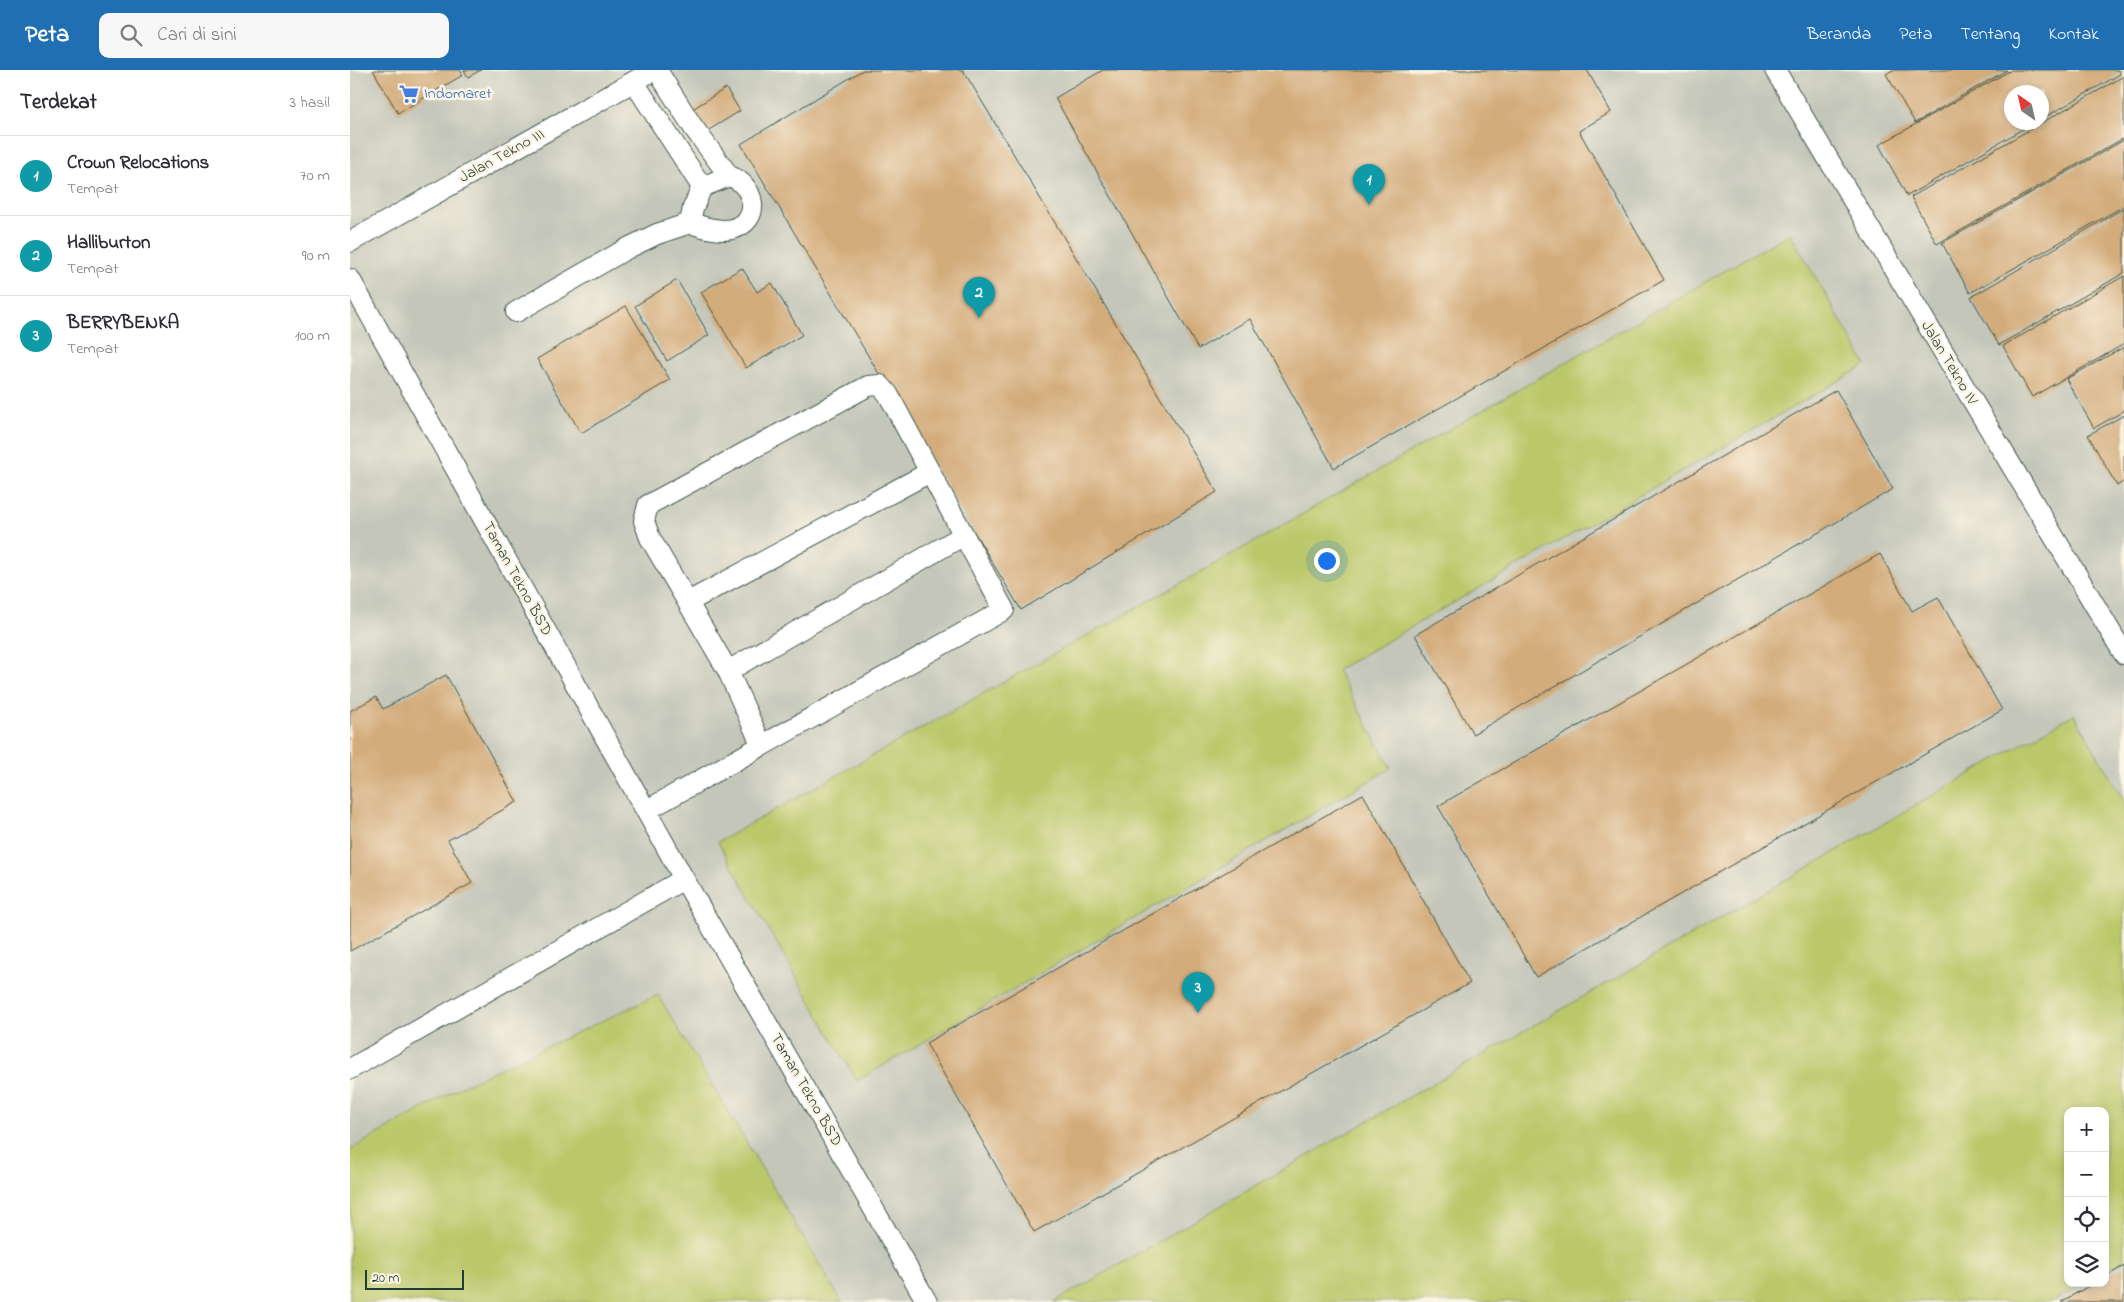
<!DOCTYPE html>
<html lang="id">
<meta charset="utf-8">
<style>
:root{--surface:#fff;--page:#f7f7f7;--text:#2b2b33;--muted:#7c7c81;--line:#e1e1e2;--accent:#1f6fb2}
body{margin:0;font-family:"Indie Flower",sans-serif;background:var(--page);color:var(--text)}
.controls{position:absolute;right:15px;bottom:15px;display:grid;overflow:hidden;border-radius:10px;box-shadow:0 2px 8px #0003}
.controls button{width:45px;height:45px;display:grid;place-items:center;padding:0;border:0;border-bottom:1px solid var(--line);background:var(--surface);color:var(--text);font:25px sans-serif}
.compass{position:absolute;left:1654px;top:15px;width:45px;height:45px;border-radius:50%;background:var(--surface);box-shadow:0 2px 8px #0003;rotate:326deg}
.scale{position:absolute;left:15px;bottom:12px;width:99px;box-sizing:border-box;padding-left:5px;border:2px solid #1f3d34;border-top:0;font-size:14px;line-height:18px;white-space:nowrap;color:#1f3d34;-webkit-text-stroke:4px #fcf5e5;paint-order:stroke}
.you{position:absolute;left:976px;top:490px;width:18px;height:18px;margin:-12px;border:4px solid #fff;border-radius:50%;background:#1a73e8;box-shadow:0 0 0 8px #1a73e833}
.badge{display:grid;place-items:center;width:32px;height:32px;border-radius:50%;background:var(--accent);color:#fff;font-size:16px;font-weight:700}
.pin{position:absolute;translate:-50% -41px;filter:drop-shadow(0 1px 2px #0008)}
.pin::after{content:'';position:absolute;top:26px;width:18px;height:15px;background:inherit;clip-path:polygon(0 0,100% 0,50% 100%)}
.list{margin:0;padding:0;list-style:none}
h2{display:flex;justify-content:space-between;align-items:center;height:65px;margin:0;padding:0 20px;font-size:21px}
h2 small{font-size:16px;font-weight:400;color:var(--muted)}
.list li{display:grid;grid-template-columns:32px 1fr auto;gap:15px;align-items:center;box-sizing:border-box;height:80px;padding:0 20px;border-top:1px solid var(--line)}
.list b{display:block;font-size:19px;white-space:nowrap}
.list p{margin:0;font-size:16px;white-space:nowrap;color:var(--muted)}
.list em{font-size:16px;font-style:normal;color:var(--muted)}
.icon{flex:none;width:28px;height:28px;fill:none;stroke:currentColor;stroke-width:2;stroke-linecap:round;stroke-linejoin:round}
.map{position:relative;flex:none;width:1774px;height:1232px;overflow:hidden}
header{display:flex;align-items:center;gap:30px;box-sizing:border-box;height:70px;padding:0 25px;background:var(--accent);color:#fff}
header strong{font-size:24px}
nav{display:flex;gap:28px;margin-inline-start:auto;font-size:18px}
.search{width:350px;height:45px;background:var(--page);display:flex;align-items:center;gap:12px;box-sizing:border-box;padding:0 18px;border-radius:10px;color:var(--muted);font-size:19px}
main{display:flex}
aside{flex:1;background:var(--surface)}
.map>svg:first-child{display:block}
</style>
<header>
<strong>Peta</strong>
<div class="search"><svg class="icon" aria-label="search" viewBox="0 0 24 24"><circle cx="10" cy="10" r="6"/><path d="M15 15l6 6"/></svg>Cari di sini</div>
<nav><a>Beranda</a><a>Peta</a><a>Tentang</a><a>Kontak</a></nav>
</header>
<main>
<aside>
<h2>Terdekat<small>3 hasil</small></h2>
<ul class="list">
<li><span class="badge" style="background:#0f9aa8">1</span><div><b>Crown Relocations</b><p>Tempat</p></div><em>70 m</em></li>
<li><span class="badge" style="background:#0f9aa8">2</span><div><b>Halliburton</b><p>Tempat</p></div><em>90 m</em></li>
<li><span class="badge" style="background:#0f9aa8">3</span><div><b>BERRYBENKA</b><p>Tempat</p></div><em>100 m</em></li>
</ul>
</aside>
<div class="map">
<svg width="1774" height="1232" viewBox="0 0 1774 1232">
<rect width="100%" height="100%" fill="#fcf5e5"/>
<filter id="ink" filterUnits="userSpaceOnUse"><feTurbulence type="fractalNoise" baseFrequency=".02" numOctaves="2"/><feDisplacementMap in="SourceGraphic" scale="10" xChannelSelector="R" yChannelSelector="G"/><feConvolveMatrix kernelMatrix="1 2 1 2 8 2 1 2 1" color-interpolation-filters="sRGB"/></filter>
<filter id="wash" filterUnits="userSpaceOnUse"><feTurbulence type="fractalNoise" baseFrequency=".0096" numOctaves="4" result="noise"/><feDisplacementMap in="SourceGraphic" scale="20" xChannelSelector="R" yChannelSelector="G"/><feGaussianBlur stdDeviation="1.12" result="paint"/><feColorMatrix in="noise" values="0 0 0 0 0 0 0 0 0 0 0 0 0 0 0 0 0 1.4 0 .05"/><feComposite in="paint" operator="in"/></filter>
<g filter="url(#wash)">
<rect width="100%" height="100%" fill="#eee1c0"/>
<path fill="#c3c6b9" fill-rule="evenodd" d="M0 0H1774V1232H0ZM1662 22H1692V52H1662ZM1718 1041H1755V1213H1718Z"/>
<path fill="#bbc86a" stroke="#6d824f" d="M1440 163 1516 295 987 600 1041 698 507 1011 368 772 911 468Z
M1724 644 1774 731V1190L1755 1201V1041H1718V1213H1734L1702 1232H704Z
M308 925 492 1232H0V1080L114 1015Z"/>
<g id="blocks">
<path fill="#d3ac7c" d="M23 0H110L113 5 48 43Z
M114 0H131L118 7Z
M513 0H613L867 422 671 540 391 74Z
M753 0H1237L1261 42 1229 61 1314 210 984 398 900 249 848 279 705 28Z
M1543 0H1657L1565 53 1536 4Z
M1661 0H1768L1770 4 1692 49V22H1662V52H1685L1557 126 1529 75Z
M1774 6V68L1587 174 1561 127Z
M376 18 390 41 354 63 341 40Z
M1774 70V136L1620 223 1592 173Z
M1774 138V203L1649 275 1621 227Z
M392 198 407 222 422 213 452 265 396 298 351 222Z
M1774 206V274L1682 327 1653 276Z
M327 210 359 265 317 291 285 236Z
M276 236 320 310 231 363 187 289Z
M1774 277V341L1744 358 1716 309Z
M1486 320 1543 419 1123 664 1065 565Z
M1774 345V411L1767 416 1738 365Z
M1530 484 1562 541 1588 527 1652 640 1186 907 1088 736Z
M96 605 167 732 98 770 122 813 0 881V641L26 627 33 639Z
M1013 724 1120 913 684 1162 576 973Z
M1774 1196V1232H1711L1744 1213H1755V1207Z"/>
</g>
</g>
<g filter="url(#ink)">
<use href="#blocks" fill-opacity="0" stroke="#3e5649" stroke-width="1"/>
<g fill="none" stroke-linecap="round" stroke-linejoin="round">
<defs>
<path id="lane" d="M307 0 343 57 379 106
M1425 0 1774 584
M284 12 352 117
M379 106C405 114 413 151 382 159 369 162 353 157 340 153L343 138 352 117Z
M0 172 304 0
M0 209 334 809 577 1232
M166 242 278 178 307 164 340 153
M338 532 580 402
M378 601 614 465
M297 740 654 540 538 324 530 315 518 316 298 435 294 451 300 468 378 601 412 676
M0 999 334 809"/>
</defs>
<use href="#lane" stroke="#3e5649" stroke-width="22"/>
<use href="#lane" stroke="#fff" stroke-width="20"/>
</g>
</g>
<defs>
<symbol id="supermarket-bare" viewBox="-9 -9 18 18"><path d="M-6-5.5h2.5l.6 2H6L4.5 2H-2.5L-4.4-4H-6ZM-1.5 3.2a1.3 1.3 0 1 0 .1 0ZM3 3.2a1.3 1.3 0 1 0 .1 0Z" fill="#3f7fe0" stroke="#fcf5e5" stroke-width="2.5" paint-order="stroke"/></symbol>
</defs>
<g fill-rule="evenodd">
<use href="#supermarket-bare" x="45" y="10" width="28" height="28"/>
</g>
<g text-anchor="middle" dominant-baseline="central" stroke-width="5" stroke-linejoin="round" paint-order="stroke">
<g font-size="16" fill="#366cbe" stroke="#fcf5e5" text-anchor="start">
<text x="74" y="24">Indomaret</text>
</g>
<g font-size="16" fill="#1f3d34" stroke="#fcf5e5">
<text transform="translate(152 86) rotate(-29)">Jalan Tekno III</text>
<text transform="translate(1599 293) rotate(59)">Jalan Tekno IV</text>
<text transform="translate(167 509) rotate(61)">Taman Tekno BSD</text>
<text transform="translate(456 1020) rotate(60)">Taman Tekno BSD</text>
</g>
</g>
</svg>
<div class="controls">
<button>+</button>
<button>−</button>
<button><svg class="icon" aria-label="locate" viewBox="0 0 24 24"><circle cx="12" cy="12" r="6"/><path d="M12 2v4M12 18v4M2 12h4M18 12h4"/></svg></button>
<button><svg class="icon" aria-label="layers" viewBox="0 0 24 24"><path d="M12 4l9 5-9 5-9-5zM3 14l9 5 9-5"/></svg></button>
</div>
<svg class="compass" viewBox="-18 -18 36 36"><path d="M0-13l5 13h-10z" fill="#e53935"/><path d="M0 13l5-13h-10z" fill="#7c7c81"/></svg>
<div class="scale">20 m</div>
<div class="you"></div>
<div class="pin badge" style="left:1019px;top:135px;background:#0f9aa8">1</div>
<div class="pin badge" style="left:629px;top:248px;background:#0f9aa8">2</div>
<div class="pin badge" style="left:848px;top:943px;background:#0f9aa8">3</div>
</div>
</main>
